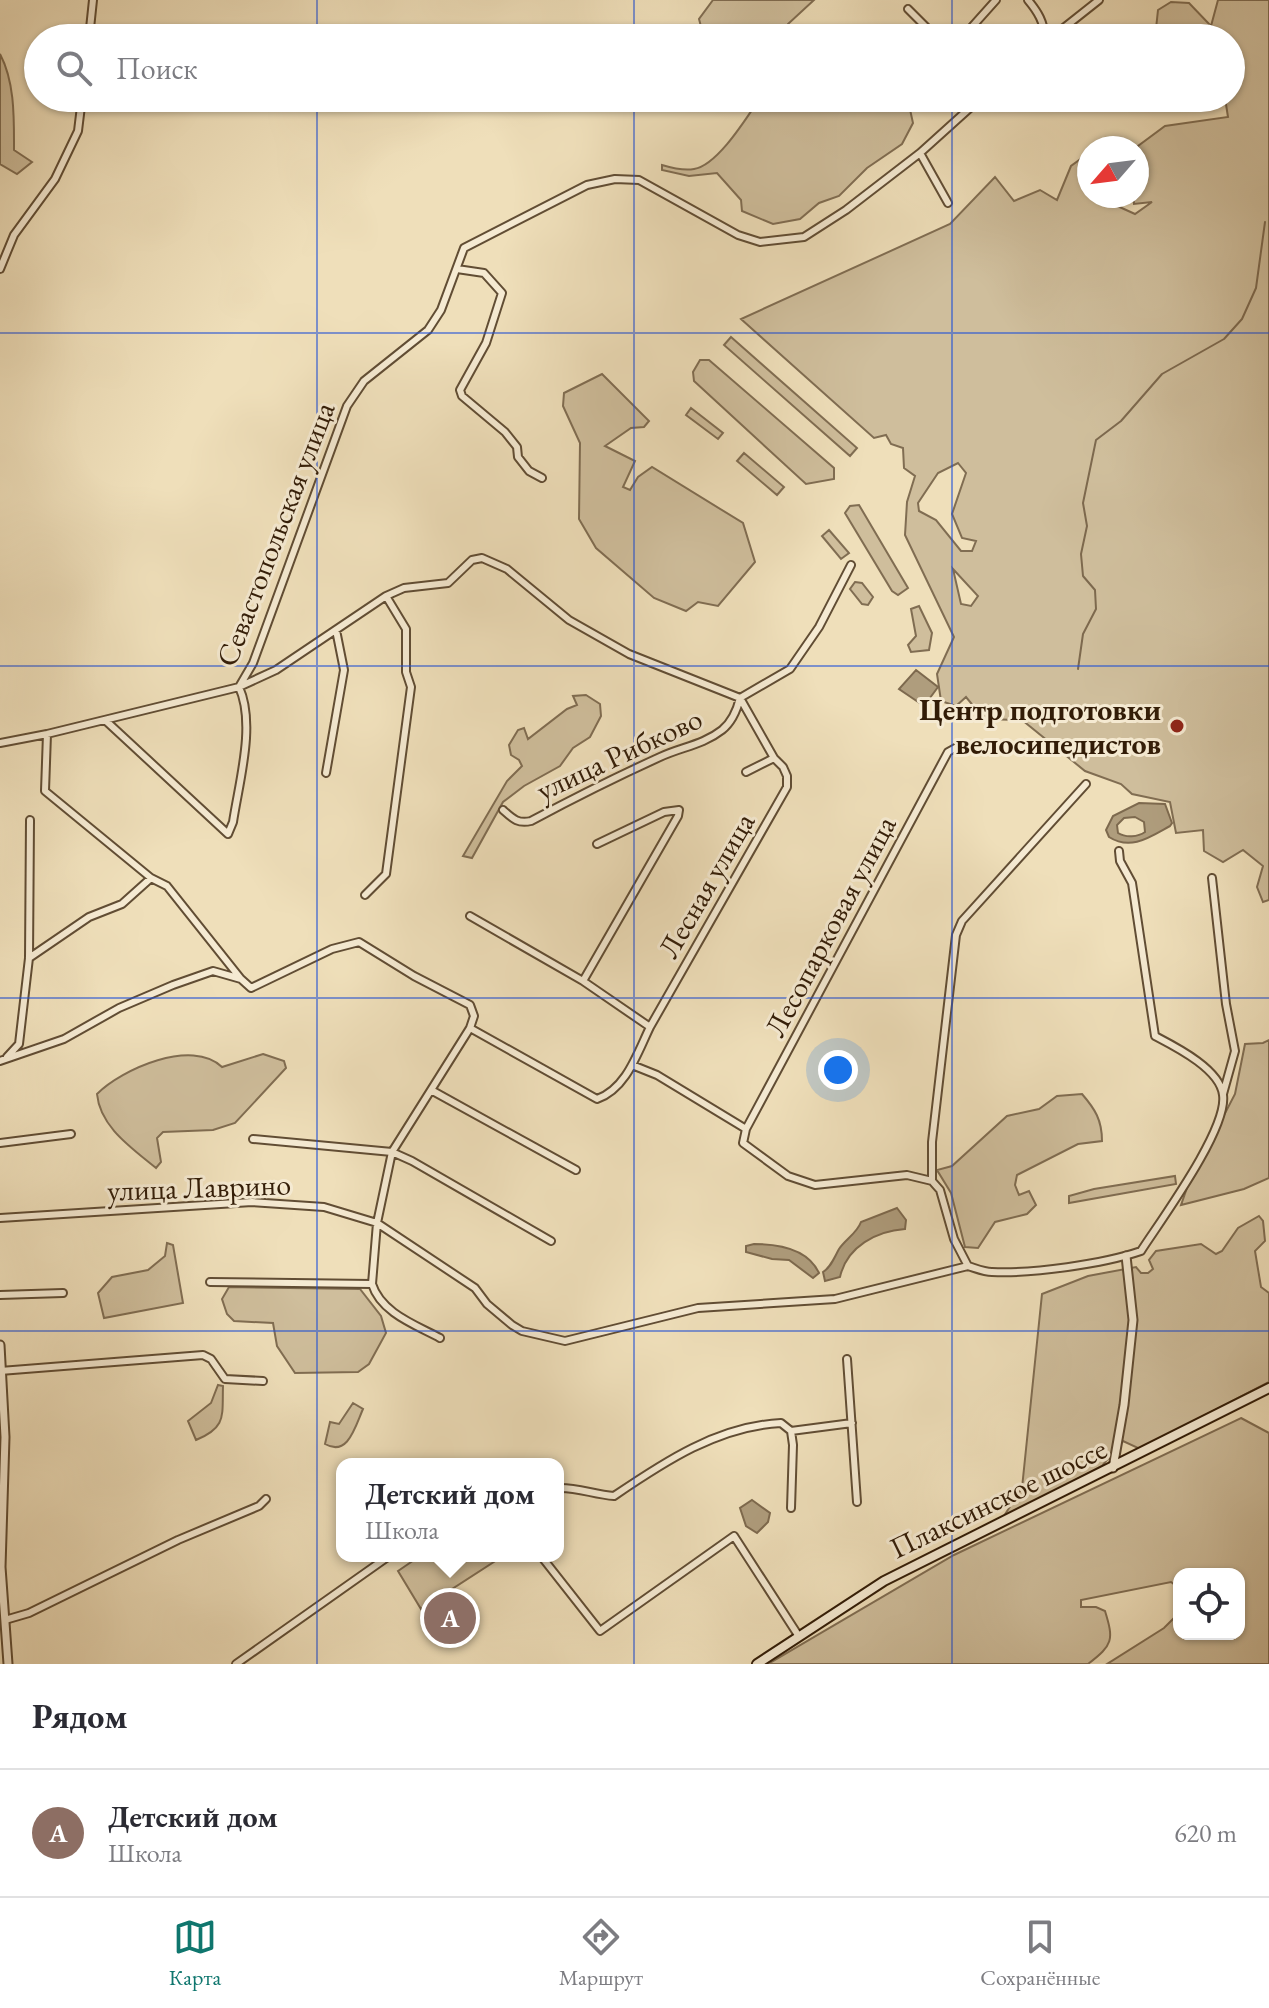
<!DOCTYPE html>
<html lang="ru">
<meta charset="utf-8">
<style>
:root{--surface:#fff;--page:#f2f2f3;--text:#2b2b33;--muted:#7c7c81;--line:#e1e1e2;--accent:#0f766e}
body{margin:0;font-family:"EB Garamond",serif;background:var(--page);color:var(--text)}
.controls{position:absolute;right:24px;bottom:24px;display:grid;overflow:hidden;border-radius:16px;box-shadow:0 2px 6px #0004}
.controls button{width:72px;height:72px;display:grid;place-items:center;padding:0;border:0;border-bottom:2px solid var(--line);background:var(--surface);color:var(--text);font:40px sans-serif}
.compass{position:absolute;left:1077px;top:136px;width:72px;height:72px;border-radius:50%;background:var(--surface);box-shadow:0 2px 6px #0004;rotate:242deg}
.you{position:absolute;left:838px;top:1070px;width:28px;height:28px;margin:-20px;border:6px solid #fff;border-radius:50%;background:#1a73e8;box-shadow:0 0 0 12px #1a73e833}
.badge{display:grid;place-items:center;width:52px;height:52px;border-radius:50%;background:var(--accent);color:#fff;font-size:26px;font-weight:700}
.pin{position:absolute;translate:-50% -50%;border:4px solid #fff;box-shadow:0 2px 8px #0006}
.popup{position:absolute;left:336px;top:1458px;width:228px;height:104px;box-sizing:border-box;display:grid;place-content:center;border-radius:16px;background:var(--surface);filter:drop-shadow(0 2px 6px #0005);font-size:26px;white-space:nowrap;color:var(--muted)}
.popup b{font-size:30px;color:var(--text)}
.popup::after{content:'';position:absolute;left:50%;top:100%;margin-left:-16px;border:16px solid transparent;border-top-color:var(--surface)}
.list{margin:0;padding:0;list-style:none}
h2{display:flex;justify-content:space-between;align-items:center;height:104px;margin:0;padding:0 32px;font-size:34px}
h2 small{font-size:26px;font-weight:400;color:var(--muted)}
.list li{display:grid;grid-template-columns:52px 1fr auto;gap:24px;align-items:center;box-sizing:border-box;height:128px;padding:0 32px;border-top:2px solid var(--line)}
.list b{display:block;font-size:30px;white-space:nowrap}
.list p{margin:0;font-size:26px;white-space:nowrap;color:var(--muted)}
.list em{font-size:26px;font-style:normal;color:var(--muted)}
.icon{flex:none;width:44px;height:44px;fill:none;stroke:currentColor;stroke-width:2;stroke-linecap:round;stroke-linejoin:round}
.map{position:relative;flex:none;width:1269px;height:1664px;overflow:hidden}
.search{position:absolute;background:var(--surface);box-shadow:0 2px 6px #0004;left:24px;right:24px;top:24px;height:88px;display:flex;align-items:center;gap:20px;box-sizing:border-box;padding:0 28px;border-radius:44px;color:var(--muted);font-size:30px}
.sheet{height:232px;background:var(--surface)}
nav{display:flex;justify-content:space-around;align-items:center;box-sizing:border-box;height:112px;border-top:2px solid var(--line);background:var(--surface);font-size:22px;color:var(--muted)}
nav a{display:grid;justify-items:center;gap:4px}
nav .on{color:var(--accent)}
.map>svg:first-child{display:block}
</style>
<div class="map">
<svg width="1269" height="1664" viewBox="0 0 1269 1664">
<rect width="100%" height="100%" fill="#efdfba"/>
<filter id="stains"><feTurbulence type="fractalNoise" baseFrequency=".0025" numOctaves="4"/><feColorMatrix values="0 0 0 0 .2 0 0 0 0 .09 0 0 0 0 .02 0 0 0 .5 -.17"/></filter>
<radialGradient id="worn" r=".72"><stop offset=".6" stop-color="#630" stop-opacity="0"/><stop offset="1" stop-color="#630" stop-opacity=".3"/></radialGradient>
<path fill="#cfbe9c" stroke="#806d52" stroke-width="2" fill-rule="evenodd" d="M713 0H814L788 24 785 38H704L699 19Z
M1218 0H1269V900L1263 902 1257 887 1263 866 1243 850 1223 862 1204 851 1203 830 1176 833 1170 802 1132 794 1121 784 1085 771 1022 720 984 719 966 697 956 706 941 701 937 674 954 637 905 535 907 502 915 476 904 468 903 448 891 444 886 435 874 438 741 319 950 224 995 177 1014 201 1040 190 1057 200 1071 166 1089 153V196H1102V199L1135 214 1152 202 1134 204 1133 196H1137L1142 190 1138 146 1165 126 1228 117 1225 98H1231V38H1155L1158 10 1171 2 1189 3 1211 26ZM958 463 966 473 952 514 962 538 976 541 972 551H961L936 520 919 511 918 503 938 473ZM953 569 978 596 971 606 961 604Z
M0 54C15 82 14 119 14 150L32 162 17 174 0 164Z
M760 98H904L909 105 913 123 902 144 867 168 839 196 819 203 800 219 773 224 742 211 741 200 717 173 689 176 662 170V165C672 168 683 171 694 169 718 165 747 117 760 98Z
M731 337 857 448 850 456 724 345Z
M700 360H709L834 468V479L806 484 694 381 693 372Z
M602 374 649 421 644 427 631 428 605 446 635 461 623 487 630 490 638 477 652 467 743 523 755 562 718 606 698 602 686 611 654 598 596 548 579 519 580 443 563 406 564 393Z
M691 408 723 433 718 439 686 415Z
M744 453 784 487 777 495 737 461Z
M859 505 908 588 898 595 892 591 845 513 850 506Z
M829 530 849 553 841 559 822 536Z
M855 582 862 583 873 597 868 605 862 604 850 589Z
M919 606 932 633 929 650 911 652 908 645 916 636 911 609Z
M586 695 600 704 601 716 590 737 573 748 560 766 524 786 503 802 472 858 463 856 507 781 522 766 519 760 511 755 509 745 518 730 524 728 528 739 567 709 577 705 573 696Z
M1269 1040V1178L1244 1189 1181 1205 1188 1185 1235 1094 1245 1044 1263 1043Z
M263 1054 284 1061 286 1068 235 1123 213 1130 163 1132 157 1138 161 1162 156 1168C132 1148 100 1127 97 1094 122 1069 192 1038 222 1067Z
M1082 1094C1095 1109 1102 1120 1102 1141L1078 1144 1017 1175 1015 1185 1019 1195 1029 1191 1036 1205 1027 1214 995 1222 978 1248 965 1247 951 1193 937 1170 952 1166 1007 1116 1039 1109 1057 1096Z
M1175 1176 1176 1184 1069 1203V1196L1094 1189Z
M1259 1216 1263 1221 1265 1241 1255 1251 1261 1287 1269 1293V1382L1140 1449 1123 1441 1102 1466 1002 1519 1022 1488 1042 1294 1088 1276 1136 1267 1141 1273H1148L1153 1269 1149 1260 1156 1251 1201 1244 1216 1254 1222 1251 1238 1228Z
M167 1243 173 1245 183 1303 104 1318 98 1293 112 1277 148 1270 165 1256Z
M229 1287 360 1289 381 1316 386 1333 369 1364 358 1372 295 1373 277 1346 273 1323 234 1321 227 1314 222 1299Z
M218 1385 223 1386C222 1416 227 1427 196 1440L188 1421 211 1403Z
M353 1403 363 1409C355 1427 348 1457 325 1444L330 1422 339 1424Z
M1241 1418 1269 1433V1664H1107L1164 1628 1179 1613V1634H1239V1574H1179V1588L1171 1582 1081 1600V1607H1096L1105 1611C1114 1640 1113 1645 1088 1664H768L954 1555Z
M420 1556H503L421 1609 398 1571Z"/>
<path fill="#af9d7d" stroke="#7d694e" stroke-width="2" fill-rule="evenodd" d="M916 670 938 687 924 706 899 689Z
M1139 803 1165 804 1172 823 1170 826C1150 837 1131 851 1109 837L1106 830 1113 816ZM1135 817 1144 822 1145 832C1138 837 1126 838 1118 833L1117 825 1124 818Z
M897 1208 906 1220 905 1229C877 1231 847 1246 840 1277L825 1281 823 1272C831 1267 834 1258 839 1249 846 1239 857 1233 861 1222Z
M754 1244C778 1244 808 1249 819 1273L813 1278 789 1260 772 1259 746 1252V1246Z
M752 1500 770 1513 768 1522 757 1533 746 1526 740 1508Z"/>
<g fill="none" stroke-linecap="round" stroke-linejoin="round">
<path stroke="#7d694e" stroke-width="2" d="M1078 669 1083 634 1096 609 1095 590 1083 576 1081 554 1087 526 1083 503 1096 440 1121 421 1162 374 1224 339 1242 319 1256 288 1265 222"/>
<defs>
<path id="minor" d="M1028 0C1038 12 1044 22 1045 38
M908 9 937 38
M89 38 93 0
M962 38 996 0
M1051 38 1099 0
M920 153 948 203
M0 269 14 235 55 179 78 131 82 98
M457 269 484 273 502 293 486 343 460 390 462 396 505 432 517 447 518 457 529 471 542 478
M239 687 253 663 347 406 364 381 428 330 441 310 464 248 587 185 615 179 639 180 738 235 760 242 804 237 846 210 920 153 981 98
M105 720 228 834 233 822C239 782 256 724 239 687
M47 734 45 791 151 878 167 886 241 979
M0 743 47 734 239 687 276 670 386 596 404 588 448 583 472 560 482 558 507 569 569 620 629 654 740 698 774 758 783 767 787 776V787L650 1027C637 1054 626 1089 597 1099L470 1028
M746 772 774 758
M326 773 344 670 336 630
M503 810C513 819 518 824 531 821 574 798 616 777 660 757 681 747 703 745 722 730 732 722 737 710 740 698L790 669 819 627 851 565
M1212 878 1226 1004 1235 1051 1223 1094
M365 895 386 874 411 687 406 672V629L386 596
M470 916 583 981 650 1027
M29 958 89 917 122 904 151 878
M583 981 678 816 679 810 664 812 597 844
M7 1057 19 1044 29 958 30 820
M0 1061 64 1039 119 1008 173 985 213 971 241 979 251 988 332 949 359 942 414 976 470 1005 474 1016 470 1028 392 1152 377 1223 372 1284
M632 1065 657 1075 746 1129 743 1143 788 1176 815 1185 907 1175 932 1181 940 1190 954 1239 968 1266
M431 1090 576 1170
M746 1129 948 752 957 747
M253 1139 392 1152 412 1161 551 1241
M0 1143 71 1134
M932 1181V1142L956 935 962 921 1086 784
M0 1218 252 1202 324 1207 377 1223 475 1288 487 1304 512 1325 522 1331 565 1341 698 1308 835 1299 968 1266
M968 1266C975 1268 984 1272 992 1272 1032 1274 1103 1264 1141 1251 1161 1220 1228 1129 1223 1095 1220 1069 1176 1047 1155 1036L1132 883 1120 861 1119 851
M210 1282 372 1284C381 1313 416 1325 440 1338
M0 1295 63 1293
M847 1359 857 1502
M0 1371 203 1355 211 1359 225 1379 263 1381
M791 1431 793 1445 791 1508
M791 1431 852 1423
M558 1488C577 1487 595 1495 614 1496 664 1462 718 1426 781 1423L791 1431
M541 1556 600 1631 734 1536 798 1635
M5 1620 29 1613 178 1540 259 1506 266 1499
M236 1664 389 1556"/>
<path id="tertiary" d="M0 1345 5 1437 1 1567 8 1664
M1113 1468 1124 1405 1133 1320 1126 1256"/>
<path id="secondary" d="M757 1664 884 1581 1269 1388"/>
</defs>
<use href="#minor" stroke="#614d34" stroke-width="10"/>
<use href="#tertiary" stroke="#614d34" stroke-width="11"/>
<use href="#secondary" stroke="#321c07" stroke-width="12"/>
<use href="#minor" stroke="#f5ead2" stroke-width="6"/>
<use href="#tertiary" stroke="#f5ead2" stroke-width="7"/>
<use href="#secondary" stroke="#f5ead2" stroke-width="8"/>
</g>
<path fill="none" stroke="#1d4ed8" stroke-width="2" stroke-opacity="0.55" d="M317 0V38M634 0V38M952 0V38M317 98V1664M634 98V1664M952 98V1664M0 333H1269M0 666H1269M0 998H1269M0 1331H1269"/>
<circle fill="#8f2418" stroke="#f5ead2" stroke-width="3" cx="1177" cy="726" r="8"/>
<g text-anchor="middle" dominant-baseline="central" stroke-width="6" stroke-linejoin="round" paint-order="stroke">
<g font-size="30" fill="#321c07" stroke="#f5ead2">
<text transform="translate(275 534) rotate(-69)">Севастопольская улица</text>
<text transform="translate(619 754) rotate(-25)">улица Рибково</text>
<text transform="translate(706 885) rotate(-60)">Лесная улица</text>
<text transform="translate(830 926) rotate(-62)">Лесопарковая улица</text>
<text transform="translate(199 1187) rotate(-2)">улица Лаврино</text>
<text transform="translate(998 1498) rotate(-26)">Плаксинское шоссе</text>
</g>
<g font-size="30" font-weight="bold" fill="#321c07" stroke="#f5ead2" text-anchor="end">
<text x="1161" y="709">Центр подготовки<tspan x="1161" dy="34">велосипедистов</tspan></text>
</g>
</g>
<rect width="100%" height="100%" filter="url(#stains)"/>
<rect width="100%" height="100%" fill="url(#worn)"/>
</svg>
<div class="controls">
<button><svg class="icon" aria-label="locate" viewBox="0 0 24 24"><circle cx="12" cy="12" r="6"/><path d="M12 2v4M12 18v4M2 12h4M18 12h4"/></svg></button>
</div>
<svg class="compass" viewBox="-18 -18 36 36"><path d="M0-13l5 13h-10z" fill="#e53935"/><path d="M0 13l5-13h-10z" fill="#7c7c81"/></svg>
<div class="you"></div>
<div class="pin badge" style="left:450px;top:1618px;background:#8d6e63">A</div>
<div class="popup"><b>Детский дом</b>Школа</div>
<div class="search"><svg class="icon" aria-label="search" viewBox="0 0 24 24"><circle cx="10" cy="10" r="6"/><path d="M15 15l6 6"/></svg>Поиск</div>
</div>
<section class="sheet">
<h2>Рядом<small></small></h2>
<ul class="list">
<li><span class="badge" style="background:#8d6e63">A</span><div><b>Детский дом</b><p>Школа</p></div><em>620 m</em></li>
</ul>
</section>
<nav>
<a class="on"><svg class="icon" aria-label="map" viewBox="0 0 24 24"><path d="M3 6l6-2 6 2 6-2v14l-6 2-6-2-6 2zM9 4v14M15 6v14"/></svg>Карта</a>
<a><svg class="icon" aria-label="directions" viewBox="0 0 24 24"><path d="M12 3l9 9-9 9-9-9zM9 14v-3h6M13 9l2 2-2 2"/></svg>Маршрут</a>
<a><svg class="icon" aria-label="saved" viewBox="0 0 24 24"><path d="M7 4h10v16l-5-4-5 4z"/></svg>Сохранённые</a>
</nav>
